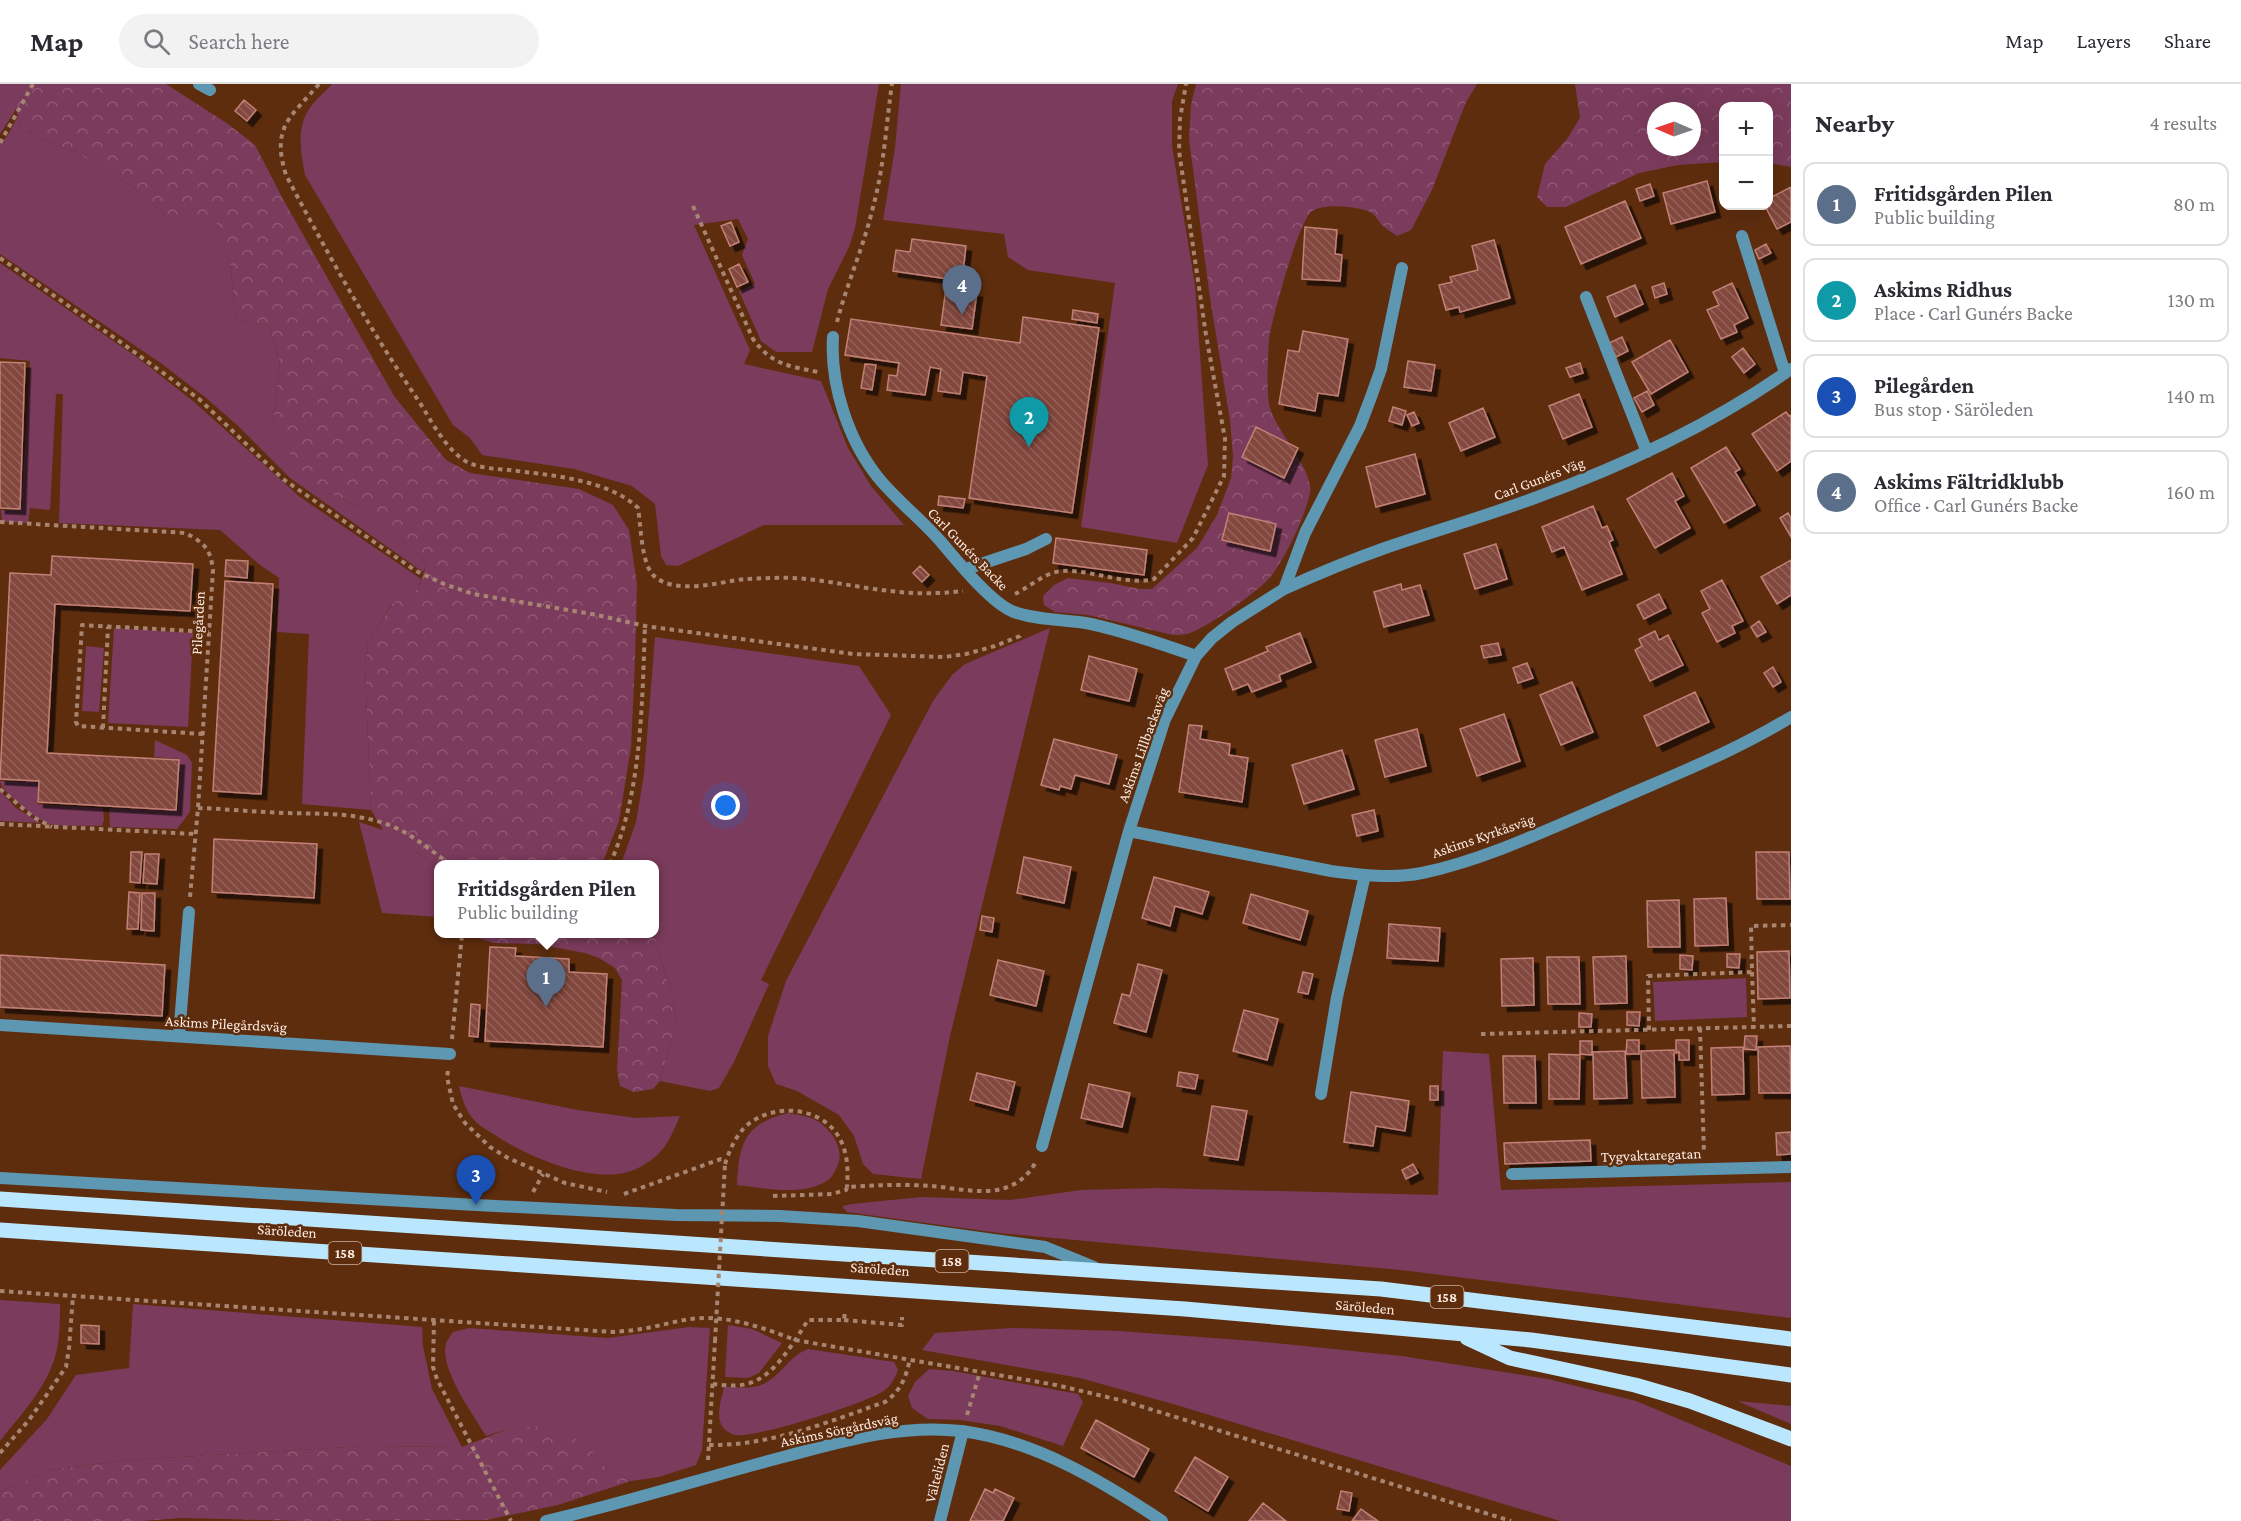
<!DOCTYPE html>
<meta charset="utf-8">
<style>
:root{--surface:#fff;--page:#f2f2f3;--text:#2b2b33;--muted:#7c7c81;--line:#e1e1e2;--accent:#ea580c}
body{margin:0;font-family:"Crimson Pro",serif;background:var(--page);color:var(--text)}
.controls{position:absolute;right:18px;top:18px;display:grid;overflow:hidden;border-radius:12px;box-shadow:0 6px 24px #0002}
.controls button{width:54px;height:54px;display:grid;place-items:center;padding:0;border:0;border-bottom:2px solid var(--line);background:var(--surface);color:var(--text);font:30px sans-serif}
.compass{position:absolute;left:1647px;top:18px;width:54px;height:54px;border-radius:50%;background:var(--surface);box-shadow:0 6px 24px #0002;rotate:272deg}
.you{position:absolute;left:726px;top:722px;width:21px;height:21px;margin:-15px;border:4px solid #fff;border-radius:50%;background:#1a73e8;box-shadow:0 0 0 9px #1a73e833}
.badge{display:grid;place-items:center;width:39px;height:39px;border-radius:50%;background:var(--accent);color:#fff;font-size:20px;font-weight:700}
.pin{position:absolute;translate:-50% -50px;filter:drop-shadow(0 2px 3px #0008)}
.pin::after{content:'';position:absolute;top:32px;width:21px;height:18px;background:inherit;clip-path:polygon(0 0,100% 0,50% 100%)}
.popup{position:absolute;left:434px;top:776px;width:225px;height:78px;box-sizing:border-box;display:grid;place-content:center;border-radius:12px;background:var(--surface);filter:drop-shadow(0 2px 4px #0005);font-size:20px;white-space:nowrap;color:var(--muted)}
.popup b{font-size:22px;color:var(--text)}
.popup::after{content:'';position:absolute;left:50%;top:100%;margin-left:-12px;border:12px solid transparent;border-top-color:var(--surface)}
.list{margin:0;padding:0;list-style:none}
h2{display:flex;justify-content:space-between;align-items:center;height:78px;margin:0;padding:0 24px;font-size:26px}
h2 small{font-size:20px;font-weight:400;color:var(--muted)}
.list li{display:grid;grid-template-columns:39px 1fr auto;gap:18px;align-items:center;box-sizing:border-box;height:84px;margin:0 12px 12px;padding:0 12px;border:2px solid var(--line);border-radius:12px}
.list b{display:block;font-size:22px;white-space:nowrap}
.list p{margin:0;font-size:20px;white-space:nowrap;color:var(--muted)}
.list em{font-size:20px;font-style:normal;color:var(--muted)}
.icon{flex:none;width:33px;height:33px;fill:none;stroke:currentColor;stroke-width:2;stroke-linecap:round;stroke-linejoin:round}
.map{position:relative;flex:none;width:1791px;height:1437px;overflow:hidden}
header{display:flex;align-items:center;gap:36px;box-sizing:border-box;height:84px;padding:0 30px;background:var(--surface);border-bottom:2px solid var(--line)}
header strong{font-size:28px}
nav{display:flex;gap:33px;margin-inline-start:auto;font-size:21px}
.search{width:420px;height:54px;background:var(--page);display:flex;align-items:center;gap:15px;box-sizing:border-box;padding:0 21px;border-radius:33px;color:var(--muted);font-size:22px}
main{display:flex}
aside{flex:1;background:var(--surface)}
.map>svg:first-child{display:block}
</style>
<header>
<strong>Map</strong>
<div class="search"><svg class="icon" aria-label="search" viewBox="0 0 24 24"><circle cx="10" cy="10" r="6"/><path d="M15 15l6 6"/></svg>Search here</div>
<nav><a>Map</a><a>Layers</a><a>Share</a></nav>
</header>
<main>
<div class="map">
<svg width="1791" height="1437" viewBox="0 0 1791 1437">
<defs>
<pattern id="forest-crowns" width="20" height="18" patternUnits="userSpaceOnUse" patternTransform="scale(1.5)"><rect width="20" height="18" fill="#7b3b5c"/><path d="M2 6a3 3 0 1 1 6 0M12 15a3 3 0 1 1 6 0" fill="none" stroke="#8f5873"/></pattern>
<pattern id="building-back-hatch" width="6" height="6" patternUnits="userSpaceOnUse" patternTransform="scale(1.5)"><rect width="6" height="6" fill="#82473e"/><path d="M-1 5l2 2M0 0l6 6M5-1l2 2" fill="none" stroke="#95625a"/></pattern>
<filter id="shadow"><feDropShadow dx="5.5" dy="5.5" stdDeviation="0" flood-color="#0009"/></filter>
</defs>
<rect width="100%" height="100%" fill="#5e2d0e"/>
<path fill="#7b3b5c" d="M0 0H19L16 25 0 50Z
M332 0H879L855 144 849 163 828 205 812 268H776L761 257 739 207 755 200 742 171 748 155 738 135 694 141 750 266 744 280 821 297 848 364 871 402 904 441H764L678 482 666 481 661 472 655 420 632 402 574 385 482 371 470 354 453 341 305 91C301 69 296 45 309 25 315 16 325 8 332 0Z
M901 0H1178L1172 17V62L1195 201 1208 381 1177 459 1081 443 1115 199 1028 186 1008 173 1004 150 883 136 895 64Z
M18 32 21 43 40 55 76 68 130 101 165 130 216 136 230 178 236 235 269 242 280 278 273 339 326 408 373 429 427 479 423 488 290 394 237 341 206 314 162 280 0 170V61L9 49Z
M0 179 138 274 193 317 300 413 421 495 418 505 391 521 368 559 365 582 371 726 302 720 309 550 277 548 279 494 260 481 220 446 59 439 63 310H56L50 426 30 424 28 439 2 438 1 426H21L30 277 0 274Z
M114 544 193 549 188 643 108 639Z
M1050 544 950 952 921 1095 873 1090 863 1080 854 1052 839 1031 797 1007 776 1000 768 982V952L786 897 933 617 952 591 965 580Z
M655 553 859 582 891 631 761 896 769 900 734 978 719 1004 710 1007 660 997 676 939 674 919 654 850V780H621L636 738 644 690Z
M86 562 104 564 99 628 82 627Z
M155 656 187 671 192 679 190 728 177 745 110 743 109 724 178 727 179 675 154 673Z
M0 697 38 698 37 720 103 724 104 736 102 742C85 741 65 743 49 740 38 737 1 708 0 697Z
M0 707 16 724 41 739 0 737Z
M359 738 383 746 438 782V833L382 829Z
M1746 894 1747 933 1655 937 1653 898Z
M1443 967 1489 970 1501 1106 1791 1098V1234L1401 1186 999 1149 847 1128 843 1124V1122L852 1120 921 1113 1010 1116 1081 1106 1156 1104 1438 1111Z
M459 1002 578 1026 636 1034 680 1032C670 1055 665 1069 642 1082 603 1106 530 1074 495 1051 489 1047 481 1043 476 1038 466 1028 462 1015 459 1002Z
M788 1029C798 1031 810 1032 819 1038 834 1049 846 1068 836 1085 834 1088 832 1094 828 1096 804 1113 765 1104 737 1101 739 1060 744 1040 788 1029Z
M0 1216 60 1220C60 1242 60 1264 51 1284 40 1311 18 1334 0 1357Z
M133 1220 422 1243 423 1262 432 1305 462 1363 367 1362 127 1376 50 1386 0 1408V1386L47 1335 76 1291 129 1284Z
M728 1241 752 1245 782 1259 759 1289 748 1294 725 1293Z
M689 1243 710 1244 702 1366 696 1381 659 1393 631 1397 605 1383 590 1364 508 1345 486 1352C474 1332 439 1284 446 1260 447 1256 451 1251 453 1248L469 1244 608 1254Z
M1012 1244 1119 1247 1254 1257 1402 1272 1548 1295 1636 1317 1791 1382V1437H1560L1173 1320 1080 1294 922 1266 935 1249Z
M808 1265 894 1278 898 1286C895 1295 890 1303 882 1308 863 1320 754 1355 735 1351 730 1350 723 1345 721 1340 716 1330 722 1314 724 1303 738 1303 755 1306 767 1298 784 1288 789 1272 808 1265Z
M929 1285 953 1287 1078 1310 1083 1318 1063 1362 1000 1342 960 1336 928 1335 912 1324 908 1312 915 1298Z
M1737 1317 1791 1322V1340Z"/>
<path fill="url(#forest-crowns)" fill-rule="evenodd" d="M19 0H166L228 40 255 61 283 115 394 312 446 376 470 389 579 405 613 421 629 446 637 500 635 577 631 663 619 737 602 780H438V782L383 746 371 726 365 582 368 559 392 520 418 505 427 479 373 429 326 408 297 383 273 339 280 278 269 242 236 235 230 178 216 137 166 131 130 101 76 68 40 55 21 43 15 22Z
M1196 0H1477L1466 18 1432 106 1411 146 1397 152C1392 148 1386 145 1382 141 1378 137 1375 130 1370 128 1357 122 1324 119 1312 127 1299 136 1271 237 1269 256 1268 270 1266 311 1270 324 1276 347 1314 386 1310 409 1304 435 1287 470 1272 491 1261 506 1204 546 1187 550 1182 551 1177 551 1173 551L1088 531 1055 528 1044 521 1043 512 1054 501 1068 494 1110 499 1140 505H1152L1197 464 1217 431 1231 394 1233 373 1230 336 1210 214 1189 55 1191 21Z
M1575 0H1791V83L1769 79 1768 22H1724L1723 78 1678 81 1639 89 1566 123H1547L1537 113 1545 80 1567 55 1580 34ZM1656 27H1692V63H1656Z
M474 850H654L674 919 676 939 660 997 653 1005 634 1008 620 1002 617 986 622 896 615 884 599 874 585 869 537 860 493 859 476 853Z
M541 1342 567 1349 590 1364 605 1383 631 1397 558 1421 486 1436 303 1437 182 1434 142 1437H0V1408L50 1386 127 1376 367 1362 462 1363 508 1345Z"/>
<path fill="url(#building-back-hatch)" stroke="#c28177" stroke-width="1.5" filter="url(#shadow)" d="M244 16 256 26 247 37 235 27Z
M1707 97 1715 128 1671 140 1663 109Z
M1650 100 1654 112 1640 117 1636 105Z
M1791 103V138L1777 145 1765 122H1768V115Z
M1625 117 1641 154 1581 180 1565 143Z
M731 138 739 158 730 162 721 142Z
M1305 143 1337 146 1335 170 1342 171 1340 197 1302 195Z
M912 155 966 162 962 197 893 187 896 166 910 168Z
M1494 156 1510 214 1460 228 1459 223 1446 226 1439 201 1452 198 1450 193 1478 186 1472 162Z
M1766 160 1771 169 1759 175 1755 166Z
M739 180 748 198 737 203 729 185Z
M1664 199 1667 210 1655 214 1652 203Z
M1732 199 1748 234 1734 241 1737 248 1721 255 1707 226 1719 221 1713 208Z
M1635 201 1643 220 1615 233 1607 213Z
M946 204 977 208 972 245 941 241Z
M1073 226 1098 230 1097 239 1072 235Z
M1023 233 1099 244 1072 429 969 414 987 292 963 288 960 310 938 307 941 285 930 283 925 311 887 306 889 291 897 292 899 279 845 271 851 235 1020 259Z
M1303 247 1348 255 1338 312 1318 309 1315 327 1279 320 1288 266 1299 268Z
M1622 253 1628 267 1616 273 1609 259Z
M1670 256 1688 288 1651 310 1632 278Z
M1743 264 1755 280 1744 289 1732 273Z
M1408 277 1435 281 1431 307 1404 303Z
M0 278 25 279 20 425 0 424Z
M1580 279 1583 289 1570 293 1566 284Z
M865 280 876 281 872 306 861 304Z
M1647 307 1654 321 1642 328 1634 314Z
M1579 310 1592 343 1563 355 1549 322Z
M1393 323 1406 327 1402 341 1389 337Z
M1483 324 1495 353 1461 367 1449 339Z
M1414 328 1419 339 1412 342 1407 331Z
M1786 328 1789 332 1791 331V377L1777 387 1752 350Z
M1256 343 1298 364 1284 394 1242 373Z
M1726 363 1740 385 1735 388 1755 421 1724 439 1691 384Z
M1415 370 1425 410 1376 423 1366 383Z
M1672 389 1684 412 1675 417 1690 444 1655 464 1627 415Z
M939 412 965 415 963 424 938 421Z
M1593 422 1602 444 1607 442 1613 456 1609 458 1622 490 1582 506 1564 463 1552 468 1542 443Z
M1229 429 1276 440 1270 467 1222 456Z
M1788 429 1791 434V453L1780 434Z
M1056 454 1147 466 1144 491 1053 479Z
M1496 460 1507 495 1475 505 1464 470Z
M52 472 193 480 190 527 55 520 47 669 179 676 176 726 38 718 39 697 0 695 10 489 51 491Z
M226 476 248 477 247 494 225 492Z
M1791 476V511L1777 520 1761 493Z
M920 482 929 491 922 498 913 489Z
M1722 496 1743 537 1732 542 1735 549 1717 558 1702 529 1710 525 1701 507Z
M225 497 273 500 261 710 213 707Z
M1401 500 1402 506 1420 501 1429 531 1384 543 1374 508Z
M1659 510 1666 524 1644 535 1637 521Z
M1759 537 1766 548 1757 553 1751 543Z
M1655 547 1659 556 1668 551 1683 581 1650 597 1635 566 1642 562 1639 555Z
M1300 549 1311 578 1279 591 1281 597 1252 608 1248 600 1233 606 1225 585 1268 567 1266 563Z
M1498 559 1501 571 1484 574 1481 562Z
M1089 572 1137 585 1129 617 1081 606Z
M1527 579 1533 594 1518 599 1513 584Z
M1773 583 1781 598 1773 603 1764 589Z
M1572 598 1593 648 1561 661 1540 611Z
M1695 608 1709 638 1657 662 1644 632Z
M1504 630 1520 677 1477 692 1460 645Z
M1189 641 1202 642 1200 655 1230 660 1229 671 1248 674 1242 718 1179 708Z
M1417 645 1426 682 1385 693 1375 656Z
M1054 655 1117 671 1109 700 1075 691 1071 705 1060 702 1059 706 1041 701Z
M1342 666 1354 705 1304 720 1292 681Z
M1374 726 1378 747 1357 752 1352 731Z
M214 755 317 760 314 814 212 808Z
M131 768H142L140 799 130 798Z
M1756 768H1789L1790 815H1757Z
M145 770H159L157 800 143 799Z
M1024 773 1071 783 1064 819 1017 809Z
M1154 793 1209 808 1202 830 1175 822 1170 842 1142 834Z
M129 808 140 809 138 845H127Z
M142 809H155L154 847 141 846Z
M1251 810 1308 827 1300 856 1243 839Z
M1726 814 1728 861 1695 862 1694 815Z
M1679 816 1680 863H1648L1647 817Z
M982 832 994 834 992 848 980 846Z
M1389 840 1440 844 1438 877 1387 874Z
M490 863 516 864 515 872 569 875V888L607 890 603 963 485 957Z
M1789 867 1790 914 1758 915 1757 868Z
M1727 870H1740L1739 884 1727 883Z
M0 871 165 881 162 932 0 923Z
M1680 871 1693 872 1692 886 1680 885Z
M1626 872 1627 919 1595 920 1593 873Z
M1547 873H1579L1580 920H1548Z
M1533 874 1534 921 1502 922 1501 875Z
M998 876 1044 887 1036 922 990 911Z
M1138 880 1162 886 1146 948 1114 939 1122 910 1130 912Z
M1303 888 1313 890 1308 910 1298 908Z
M471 920 480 921 478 953 469 952Z
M1244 926 1278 935 1267 976 1233 967Z
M1627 928H1640L1639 942 1627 941Z
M1579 929 1592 930 1591 943H1579Z
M1745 952H1757L1756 966 1744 965Z
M1627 956H1639V970H1626Z
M1676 956H1689V976H1679V968L1676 969Z
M1580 957H1592V971L1580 970Z
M1790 962 1791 1009H1759L1758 963Z
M1743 963 1744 1010 1712 1011 1711 964Z
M1674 966 1675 1013 1642 1014 1641 967Z
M1625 967 1627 1014 1594 1015 1593 968Z
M1549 970 1580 971 1579 1015H1549Z
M1503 972H1535L1536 1019H1504Z
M1179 988 1198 991 1195 1005 1177 1002Z
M977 989 1015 998 1008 1026 970 1016Z
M1089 1000 1130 1009 1122 1043 1081 1034Z
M1430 1002H1438V1016H1430Z
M1351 1008 1409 1017 1405 1047 1376 1042 1373 1062 1344 1058Z
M1212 1022 1247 1027 1238 1076 1204 1071Z
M1791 1048V1070L1777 1071 1776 1049Z
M1590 1056 1591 1077 1505 1080 1504 1059Z
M1413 1080 1418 1089 1406 1095 1402 1086Z
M471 1090 484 1091 483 1098H471Z
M81 1241 99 1242V1260L81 1259Z
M1096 1336 1149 1365 1134 1393 1081 1364Z
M1195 1373 1228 1393 1208 1427 1175 1407Z
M985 1405 993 1409 995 1405 1014 1414 1003 1437H970Z
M1341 1407 1352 1409 1349 1427 1337 1425Z
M1263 1419 1286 1437H1249Z
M1361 1425 1378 1437H1352Z"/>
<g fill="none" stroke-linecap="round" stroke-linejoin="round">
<path stroke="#a88570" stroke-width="4" stroke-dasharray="4.5 4.5" stroke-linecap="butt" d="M319 0C290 34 271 43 286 91 327 169 370 246 420 319 432 338 447 368 469 379 481 384 495 385 509 386 548 391 608 395 638 424 641 441 641 478 653 491 674 512 719 498 745 495 754 495 763 494 772 494 812 492 851 503 890 507 914 510 938 510 963 507
M0 59 33 0
M693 122 753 255C772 281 789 282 818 288
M0 174 119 257 199 315 283 395 416 487 444 500 473 510 597 531 645 542 853 570 944 573 966 570 995 562 1020 552 1022 548
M837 238C847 199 864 162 873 123 884 84 886 41 892 0
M0 438 186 449C205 460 210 464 213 486L198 724 190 813
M1015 510C1027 504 1039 494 1052 489 1080 480 1123 503 1154 495L1193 454 1224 392 1225 355 1206 251 1179 67 1180 35 1186 0
M103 644 108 543
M203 650 78 642 76 638 82 541 209 548
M0 705 33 733 52 743
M198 724C227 725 256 728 285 729 321 730 354 728 389 741 411 749 431 767 450 780
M0 740 196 750
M610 780C642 709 642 619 645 542
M1752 888 1754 943
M1700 944 1704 1070
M1649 946 1648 892 1752 888 1751 842 1791 841
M1481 950 1791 942
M452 955 462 850
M448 987 447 993 453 1020 465 1039 490 1063 508 1074 565 1099 607 1108
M725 1080C731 1062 739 1044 756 1035 786 1018 831 1027 843 1062 848 1075 848 1089 847 1103
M533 1108 543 1090
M624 1110 721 1075 726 1076
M773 1112 832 1110 846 1106 847 1103C876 1101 903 1100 931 1102 955 1104 982 1111 1005 1104 1018 1100 1031 1089 1036 1077
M0 1207 613 1248C622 1247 632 1247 641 1245 662 1242 683 1234 705 1234 736 1234 767 1245 795 1256L1056 1301 1124 1317 1511 1437
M844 1236 902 1241V1233
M434 1237 433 1283 437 1295 511 1437
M713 1300C723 1301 736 1303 746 1300 773 1295 794 1258 808 1236H844L845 1228
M967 1331 980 1288
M709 1361C770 1362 828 1338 885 1318 901 1307 906 1293 910 1275
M0 1369 29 1336 66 1283 69 1264 73 1212
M708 1376 715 1257"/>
<path stroke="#5d97b2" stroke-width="12" d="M199 0 210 6
M1742 152 1785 289
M1586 213 1647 368
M966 485 1026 465 1046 455
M179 952 189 828
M1321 1010 1337 913 1365 791
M1512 1090 1791 1083
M0 1094 476 1121 676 1131 780 1132 858 1137 1045 1163 1094 1183
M940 1437 963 1347"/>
<path stroke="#5d97b2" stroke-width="12" d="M833 253C830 302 849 359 881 397 900 419 923 437 942 459 958 478 992 520 1014 528 1039 537 1066 535 1091 540 1127 548 1162 560 1196 572
M1284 505C1317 490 1351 476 1385 464 1434 447 1483 433 1532 415 1623 382 1712 341 1791 285
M1129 747 1331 787C1361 791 1392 795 1422 789 1485 776 1551 744 1610 719 1671 692 1734 668 1791 633
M0 941 450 970
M1042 1062 1129 747 1165 635 1196 572 1212 554 1232 538 1284 505 1305 449 1360 342 1371 313 1381 285 1402 184
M546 1437C627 1419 706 1393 787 1372 844 1357 901 1340 961 1347 1034 1356 1102 1397 1162 1437"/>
<path stroke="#bae7fd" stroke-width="15" d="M0 1115 1381 1205 1791 1255
M0 1146 1185 1225 1531 1256 1791 1291
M1467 1254 1510 1274 1635 1301 1690 1317 1791 1355"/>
<path stroke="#a88570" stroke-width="4" stroke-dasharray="4.5 4.5" stroke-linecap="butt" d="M715 1257 725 1080"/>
</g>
<g text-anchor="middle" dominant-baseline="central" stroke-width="5" stroke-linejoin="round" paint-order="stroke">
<g fill="#5e2d0e" stroke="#cdb1a1" stroke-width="1.5">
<rect x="328.5" y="1158" width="33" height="22" rx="4.5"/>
<rect x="935.5" y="1166" width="33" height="22" rx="4.5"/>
<rect x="1430.5" y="1202" width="33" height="22" rx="4.5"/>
</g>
<g font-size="14" font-weight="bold" fill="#fdeae0">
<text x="345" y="1169">158</text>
<text x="952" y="1177">158</text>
<text x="1447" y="1213">158</text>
</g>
<g font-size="15" fill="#fdeae0" stroke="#5e2d0e">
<text transform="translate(1539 395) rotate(-21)">Carl Gunérs Väg</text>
<text transform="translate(968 465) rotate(46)">Carl Gunérs Backe</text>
<text transform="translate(198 539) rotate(-87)">Pilegården</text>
<text transform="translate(1143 661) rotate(-70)">Askims Lillbackaväg</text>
<text transform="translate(1483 752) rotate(-19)">Askims Kyrkåsväg</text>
<text transform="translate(226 940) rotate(3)">Askims Pilegårdsväg</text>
<text transform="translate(1651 1071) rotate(-2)">Tygvaktaregatan</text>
<text transform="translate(287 1147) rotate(4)">Säröleden</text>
<text transform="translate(880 1185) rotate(4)">Säröleden</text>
<text transform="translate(1365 1223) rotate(5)">Säröleden</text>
<text transform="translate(839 1346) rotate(-12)">Askims Sörgårdsväg</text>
<text transform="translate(937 1389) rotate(-76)">Välteliden</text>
</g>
</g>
</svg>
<div class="controls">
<button>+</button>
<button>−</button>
</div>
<svg class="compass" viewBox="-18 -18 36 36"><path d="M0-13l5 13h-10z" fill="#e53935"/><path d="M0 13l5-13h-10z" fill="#7c7c81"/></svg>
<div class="you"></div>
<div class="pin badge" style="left:546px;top:923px;background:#5c6f8a">1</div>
<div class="popup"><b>Fritidsgården Pilen</b>Public building</div>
<div class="pin badge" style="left:1029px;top:363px;background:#0f9aa8">2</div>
<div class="pin badge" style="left:476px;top:1121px;background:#1a4fb4">3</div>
<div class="pin badge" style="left:962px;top:231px;background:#5c6f8a">4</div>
</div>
<aside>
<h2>Nearby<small>4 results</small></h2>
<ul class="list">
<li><span class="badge" style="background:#5c6f8a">1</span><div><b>Fritidsgården Pilen</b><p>Public building</p></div><em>80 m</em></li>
<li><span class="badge" style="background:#0f9aa8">2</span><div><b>Askims Ridhus</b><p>Place · Carl Gunérs Backe</p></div><em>130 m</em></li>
<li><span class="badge" style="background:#1a4fb4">3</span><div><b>Pilegården</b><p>Bus stop · Säröleden</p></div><em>140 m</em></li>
<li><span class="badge" style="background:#5c6f8a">4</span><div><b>Askims Fältridklubb</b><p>Office · Carl Gunérs Backe</p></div><em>160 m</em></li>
</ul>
</aside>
</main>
